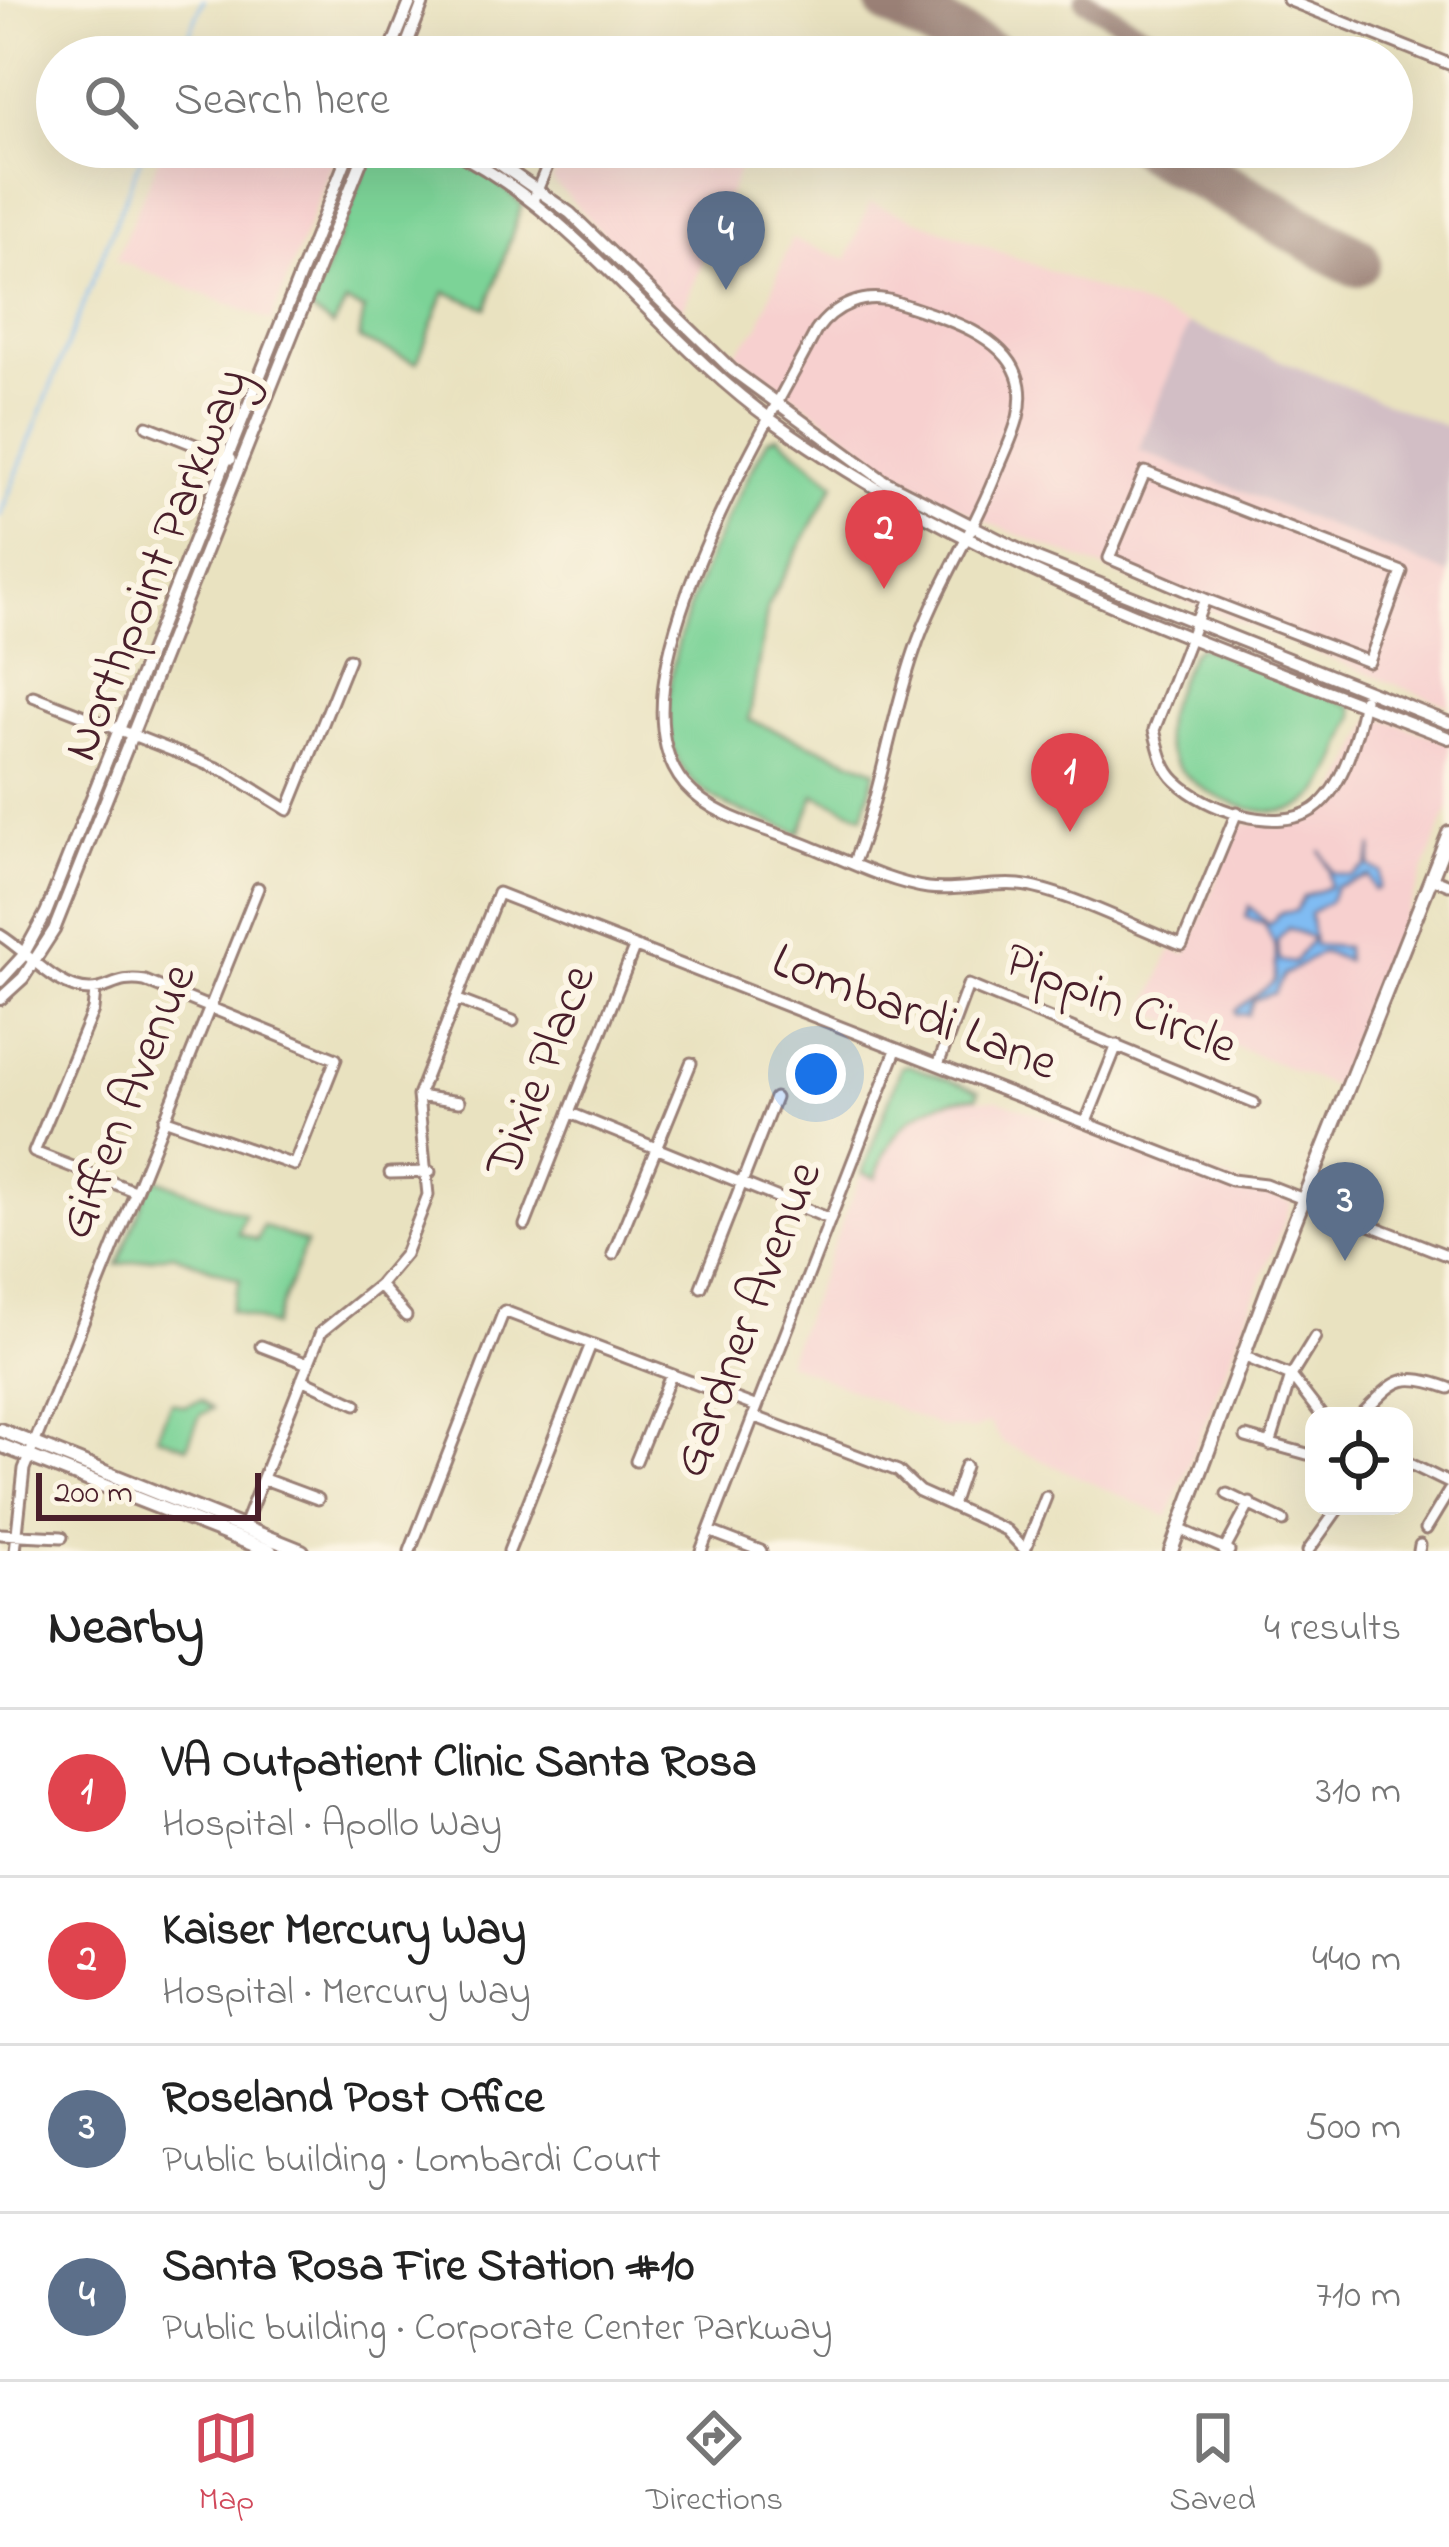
<!DOCTYPE html>
<meta charset="utf-8">
<style>
:root{--surface:#fff;--page:#f6f6f6;--text:#222;--muted:#767676;--line:#e0e0e0;--accent:#d1495b}
body{margin:0;font-family:"Indie Flower",sans-serif;background:var(--page);color:var(--text)}
.controls{position:absolute;right:36px;bottom:36px;display:grid;overflow:hidden;border-radius:24px;box-shadow:0 12px 48px #0002}
.controls button{width:108px;height:108px;display:grid;place-items:center;padding:0;border:0;border-bottom:3px solid var(--line);background:var(--surface);color:var(--text);font:60px sans-serif}
.scale{position:absolute;left:36px;bottom:30px;width:225px;box-sizing:border-box;padding-left:12px;border:6px solid #4a1f2b;border-top:0;font-size:33px;line-height:42px;white-space:nowrap;color:#4a1f2b;-webkit-text-stroke:9px #fcf5e5;paint-order:stroke}
.you{position:absolute;left:816px;top:1074px;width:42px;height:42px;margin:-30px;border:9px solid #fff;border-radius:50%;background:#1a73e8;box-shadow:0 0 0 18px #1a73e833}
.badge{display:grid;place-items:center;width:78px;height:78px;border-radius:50%;background:var(--accent);color:#fff;font-size:39px;font-weight:700}
.pin{position:absolute;translate:-50% -99px;filter:drop-shadow(0 3px 6px #0008)}
.pin::after{content:'';position:absolute;top:63px;width:42px;height:36px;background:inherit;clip-path:polygon(0 0,100% 0,50% 100%)}
.list{margin:0;padding:0;list-style:none}
h2{display:flex;justify-content:space-between;align-items:center;height:156px;margin:0;padding:0 48px;font-size:51px}
h2 small{font-size:39px;font-weight:400;color:var(--muted)}
.list li{display:grid;grid-template-columns:78px 1fr auto;gap:36px;align-items:center;box-sizing:border-box;height:168px;padding:0 48px;border-top:3px solid var(--line)}
.list b{display:block;font-size:45px;white-space:nowrap}
.list p{margin:0;font-size:39px;white-space:nowrap;color:var(--muted)}
.list em{font-size:39px;font-style:normal;color:var(--muted)}
.icon{flex:none;width:66px;height:66px;fill:none;stroke:currentColor;stroke-width:2;stroke-linecap:round;stroke-linejoin:round}
.map{position:relative;flex:none;width:1449px;height:1551px;overflow:hidden}
.search{position:absolute;background:var(--surface);box-shadow:0 12px 48px #0002;left:36px;right:36px;top:36px;height:132px;display:flex;align-items:center;gap:30px;box-sizing:border-box;padding:0 42px;border-radius:66px;color:var(--muted);font-size:45px}
.sheet{height:828px;background:var(--surface)}
nav{display:flex;justify-content:space-around;align-items:center;box-sizing:border-box;height:168px;border-top:3px solid var(--line);background:var(--surface);font-size:33px;color:var(--muted)}
nav a{display:grid;justify-items:center;gap:6px}
nav .on{color:var(--accent)}
.map>svg:first-child{display:block}
</style>
<div class="map">
<svg width="1449" height="1551" viewBox="0 0 1449 1551">
<rect width="100%" height="100%" fill="#fcf5e5"/>
<filter id="ink" filterUnits="userSpaceOnUse"><feTurbulence type="fractalNoise" baseFrequency=".00833" numOctaves="2"/><feDisplacementMap in="SourceGraphic" scale="24" xChannelSelector="R" yChannelSelector="G"/><feConvolveMatrix kernelMatrix="1 2 1 2 8 2 1 2 1" color-interpolation-filters="sRGB"/></filter>
<filter id="wash" filterUnits="userSpaceOnUse"><feTurbulence type="fractalNoise" baseFrequency=".004" numOctaves="4" result="noise"/><feDisplacementMap in="SourceGraphic" scale="48" xChannelSelector="R" yChannelSelector="G"/><feGaussianBlur stdDeviation="2.7" result="paint"/><feColorMatrix in="noise" values="0 0 0 0 0 0 0 0 0 0 0 0 0 0 0 0 0 1.4 0 .05"/><feComposite in="paint" operator="in"/></filter>
<g filter="url(#wash)">
<rect width="100%" height="100%" fill="#e9e2c0"/>
<path fill="#f7d0cf" d="M163 147H339L271 321 116 260Z
M564 147H679L683 155 710 169 726 147 747 149 681 315 552 180Z
M870 202 1189 324 1139 450 1449 574V706L991 524 910 481 735 353 759 326 791 239 847 259Z
M1374 715 1449 742V807L1338 1088 1146 1011 1171 949 1186 954 1237 828 1246 823 1284 827 1318 813 1338 793Z
M947 1098 998 1100 1292 1202 1168 1517 1003 1443 989 1423 972 1430 941 1427 786 1362 862 1173 876 1178 894 1136 908 1121 925 1106Z"/>
<path fill="#d2bec5" d="M1189 324 1449 428V574L1139 450Z"/>
<path fill="#7cd397" stroke="#637961" stroke-width="3" d="M373 147H430L490 176 522 204 487 308 445 292 417 363 359 339 364 310 346 303 333 326 310 311Z
M778 436 835 483 768 605 749 720 876 770 863 816 815 795 800 833C763 818 713 808 687 775 626 697 729 513 768 439Z
M1200 646 1352 706 1354 716C1342 745 1333 788 1304 805 1261 829 1164 784 1164 732 1164 705 1182 676 1192 652Z
M908 1065 979 1091 977 1097C923 1099 890 1126 876 1178L862 1173 901 1067Z
M152 1177 245 1214 238 1233 257 1240 263 1226 306 1243 273 1326 230 1310 240 1280 173 1254 118 1265Z
M201 1400 212 1409 200 1415 187 1447 157 1436 171 1402 184 1406Z"/>
<path fill="#80bcf3" stroke="#656e8f" stroke-width="3" fill-rule="evenodd" d="M1373 846 1370 867 1381 872 1379 888 1374 890 1369 876 1335 887 1330 901 1310 913 1314 945 1345 947 1346 960 1322 952 1284 975 1275 993 1253 1000 1248 1015 1237 1014 1236 1010 1275 981 1276 949 1264 923 1246 917 1249 906 1270 925 1280 913 1296 911 1303 897 1329 887V870L1320 850 1333 873 1351 876 1367 866ZM1288 928 1312 938 1294 963 1280 961 1277 941Z"/>
<g fill="none" stroke-linecap="round" stroke-linejoin="round">
<path stroke="#80bcf3" stroke-width="3" d="M180 57 203 0
M0 516 145 147"/>
<path stroke="#9a8076" stroke-width="21" d="M1085 0 1180 57
M1203 176 1209 147"/>
<path stroke="#9a8076" stroke-width="51" d="M890 0 991 57
M1152 147 1355 261"/>
</g>
</g>
<g filter="url(#ink)">
<g fill="none" stroke-linecap="round" stroke-linejoin="round">
<defs>
<path id="minor" d="M1288 0 1449 64
M534 198 555 147
M147 426 231 459
M1205 599 1369 662 1402 572 1145 472 1109 558 1205 599 1154 730C1159 748 1162 768 1176 781 1206 810 1276 834 1314 809 1343 789 1359 731 1364 699
M33 696 227 772 288 810 349 659
M854 862C881 794 890 722 914 652 934 592 970 538 994 479 1006 447 1030 410 1017 375 1001 332 935 315 896 302 865 292 834 305 816 331 767 427 602 688 685 785 712 816 762 828 799 842 840 857 885 882 928 888 958 892 989 882 1019 885 1062 889 1139 929 1182 945L1237 812
M1432 878 1449 885
M0 935C27 951 57 990 90 990 110 990 117 976 145 981L336 1059 294 1165 164 1119
M95 991 93 1010 34 1152 134 1191
M458 1000 513 1021
M938 1065 968 985 1254 1103
M418 1096 459 1102
M570 1113 830 1219
M1086 1122 1117 1045
M390 1173 430 1172
M525 1225 634 948
M613 1254 691 1063
M379 1285 406 1316
M701 1287 775 1098
M261 1346 308 1364
M1243 1356 1291 1376 1322 1416
M302 1379 356 1404
M753 1416 898 1471 919 1491 1006 1530 1026 1551
M1360 1416C1396 1381 1398 1370 1449 1388
M1246 1437 1307 1454
M1270 1445 1291 1376 1315 1337
M636 1461 671 1375
M1404 1461 1449 1483
M264 1479 318 1499
M1227 1494 1283 1521
M952 1505 965 1466
M243 1528 321 1332 379 1285 405 1254 428 1195 418 1096 498 893 1232 1180 1265 1184 1449 1256
M1179 1529 1229 1551
M1426 1529 1449 1491
M709 1531 761 1551
M0 1534 62 1537
M1025 1550 1046 1497
M15 1551 24 1469 258 888
M410 1551 504 1311 757 1407
M509 1551 591 1344
M701 1551 896 1050
M1224 1551 1250 1503
M1308 1551 1340 1506
M1419 1551 1420 1545"/>
<path id="tertiary" d="M388 57 411 0
M402 57 424 0
M445 147C577 210 656 337 773 421 977 568 1216 647 1449 738
M475 147 570 213 732 370 884 481 1037 559 1449 723
M0 981 22 957 46 913 351 147
M0 999 23 978 54 930 367 147"/>
<path id="secondary" d="M0 1430 302 1551
M0 1445 270 1551
M1171 1551 1271 1281 1449 833"/>
</defs>
<use href="#minor" stroke="#9a8076" stroke-width="15"/>
<use href="#tertiary" stroke="#9a8076" stroke-width="16"/>
<use href="#secondary" stroke="#9a8076" stroke-width="18"/>
<use href="#minor" stroke="#fff" stroke-width="9"/>
<use href="#tertiary" stroke="#fff" stroke-width="10"/>
<use href="#secondary" stroke="#fff" stroke-width="12"/>
</g>
</g>
<g text-anchor="middle" dominant-baseline="central" stroke-width="12" stroke-linejoin="round" paint-order="stroke">
<g font-size="51" fill="#4a1f2b" stroke="#fcf5e5">
<text transform="translate(158 565) rotate(-68)">Northpoint Parkway</text>
<text transform="translate(1120 1005) rotate(22)">Pippin Circle</text>
<text transform="translate(914 1014) rotate(21)">Lombardi Lane</text>
<text transform="translate(543 1072) rotate(-69)">Dixie Place</text>
<text transform="translate(129 1102) rotate(-68)">Giffen Avenue</text>
<text transform="translate(749 1320) rotate(-69)">Gardner Avenue</text>
</g>
</g>
</svg>
<div class="controls">
<button><svg class="icon" aria-label="locate" viewBox="0 0 24 24"><circle cx="12" cy="12" r="6"/><path d="M12 2v4M12 18v4M2 12h4M18 12h4"/></svg></button>
</div>
<div class="scale">200 m</div>
<div class="you"></div>
<div class="pin badge" style="left:1070px;top:832px;background:#e0444e">1</div>
<div class="pin badge" style="left:884px;top:589px;background:#e0444e">2</div>
<div class="pin badge" style="left:1345px;top:1261px;background:#5c6f8a">3</div>
<div class="pin badge" style="left:726px;top:290px;background:#5c6f8a">4</div>
<div class="search"><svg class="icon" aria-label="search" viewBox="0 0 24 24"><circle cx="10" cy="10" r="6"/><path d="M15 15l6 6"/></svg>Search here</div>
</div>
<section class="sheet">
<h2>Nearby<small>4 results</small></h2>
<ul class="list">
<li><span class="badge" style="background:#e0444e">1</span><div><b>VA Outpatient Clinic Santa Rosa</b><p>Hospital · Apollo Way</p></div><em>310 m</em></li>
<li><span class="badge" style="background:#e0444e">2</span><div><b>Kaiser Mercury Way</b><p>Hospital · Mercury Way</p></div><em>440 m</em></li>
<li><span class="badge" style="background:#5c6f8a">3</span><div><b>Roseland Post Office</b><p>Public building · Lombardi Court</p></div><em>500 m</em></li>
<li><span class="badge" style="background:#5c6f8a">4</span><div><b>Santa Rosa Fire Station #10</b><p>Public building · Corporate Center Parkway</p></div><em>710 m</em></li>
</ul>
</section>
<nav>
<a class="on"><svg class="icon" aria-label="map" viewBox="0 0 24 24"><path d="M3 6l6-2 6 2 6-2v14l-6 2-6-2-6 2zM9 4v14M15 6v14"/></svg>Map</a>
<a><svg class="icon" aria-label="directions" viewBox="0 0 24 24"><path d="M12 3l9 9-9 9-9-9zM9 14v-3h6M13 9l2 2-2 2"/></svg>Directions</a>
<a><svg class="icon" aria-label="saved" viewBox="0 0 24 24"><path d="M7 4h10v16l-5-4-5 4z"/></svg>Saved</a>
</nav>
